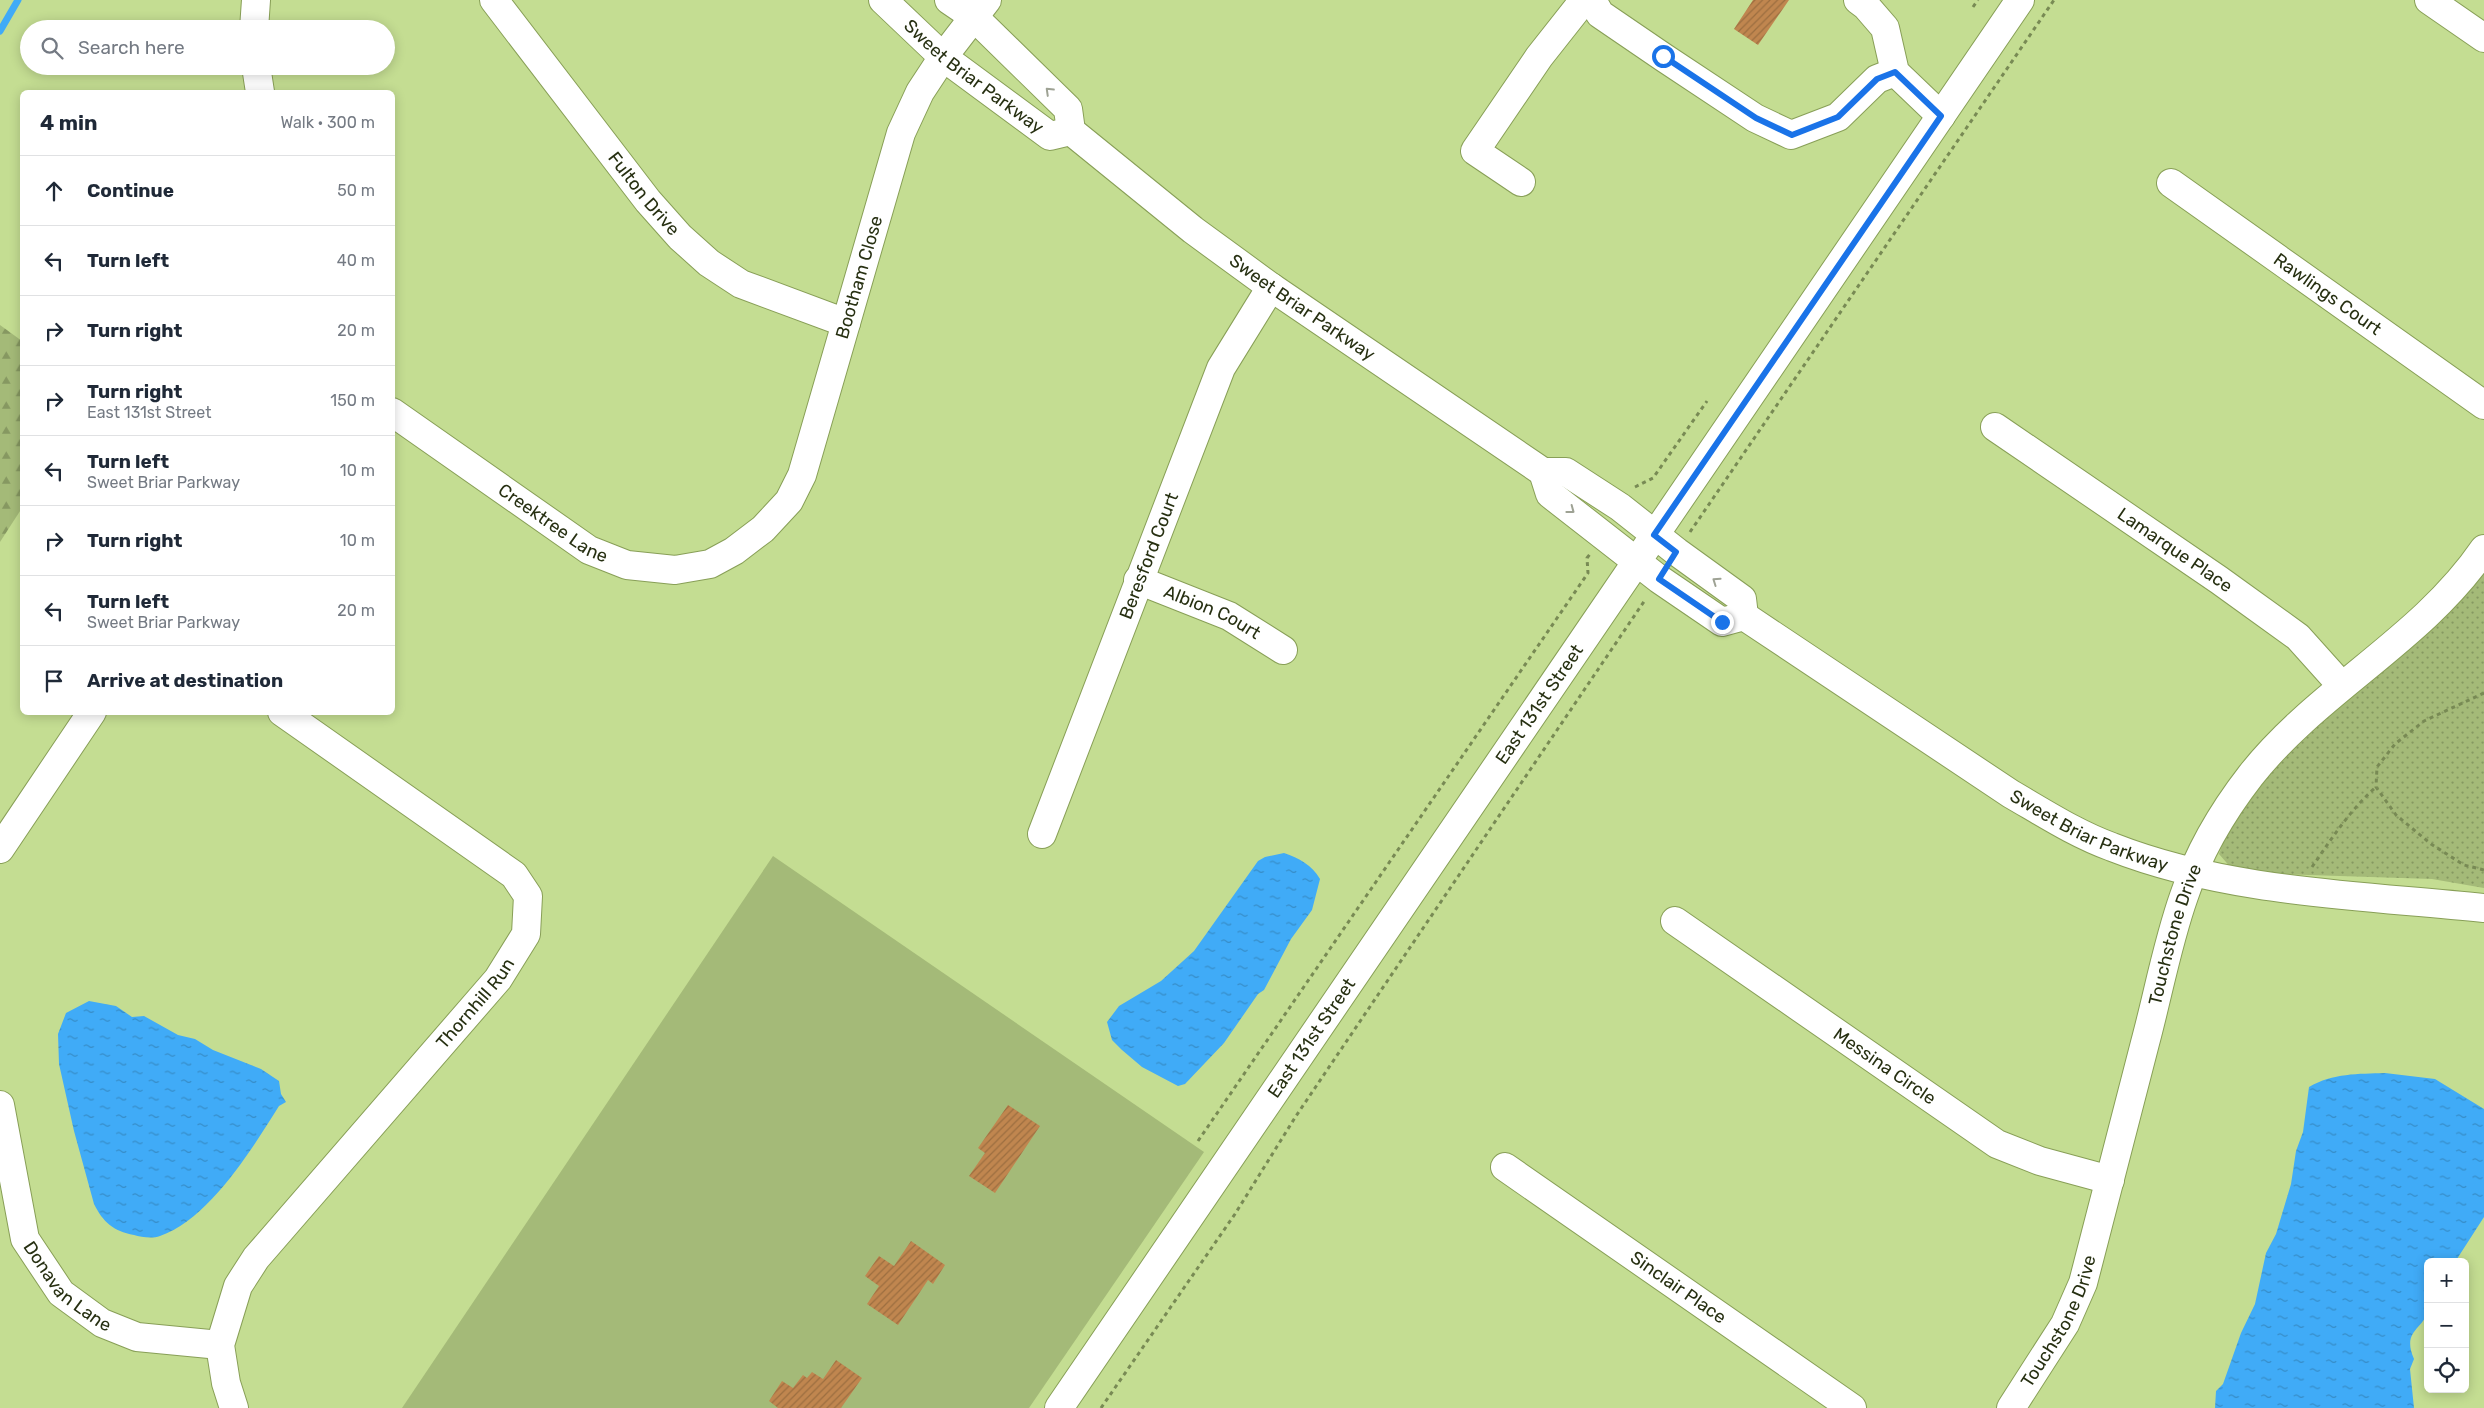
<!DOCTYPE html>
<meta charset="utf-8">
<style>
:root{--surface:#fff;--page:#f6f6f7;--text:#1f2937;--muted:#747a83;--line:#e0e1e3}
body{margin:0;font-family:Rubik,sans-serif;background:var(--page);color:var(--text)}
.controls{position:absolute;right:15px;bottom:15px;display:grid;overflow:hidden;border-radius:8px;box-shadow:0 2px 12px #0003}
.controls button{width:45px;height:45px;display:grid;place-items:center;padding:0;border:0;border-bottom:1px solid var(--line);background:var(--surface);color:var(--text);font:25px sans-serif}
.stop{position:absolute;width:15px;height:15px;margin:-11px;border:4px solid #1a73e8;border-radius:50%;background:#fff}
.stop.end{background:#1a73e8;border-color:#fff;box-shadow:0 1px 5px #0008}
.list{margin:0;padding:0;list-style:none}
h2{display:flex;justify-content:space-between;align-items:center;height:65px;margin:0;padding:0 20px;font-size:21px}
h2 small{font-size:16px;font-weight:400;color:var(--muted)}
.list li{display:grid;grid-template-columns:32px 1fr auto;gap:15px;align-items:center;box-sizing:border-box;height:70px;padding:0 20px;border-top:1px solid var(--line)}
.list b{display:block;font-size:19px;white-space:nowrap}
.list p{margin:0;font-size:16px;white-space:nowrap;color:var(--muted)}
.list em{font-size:16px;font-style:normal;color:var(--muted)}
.icon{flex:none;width:28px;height:28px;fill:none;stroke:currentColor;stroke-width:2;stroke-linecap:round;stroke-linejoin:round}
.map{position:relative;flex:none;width:2484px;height:1408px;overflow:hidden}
.search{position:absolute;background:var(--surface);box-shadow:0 2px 12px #0003;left:20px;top:20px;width:375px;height:55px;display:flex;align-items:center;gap:12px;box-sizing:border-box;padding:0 18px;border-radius:28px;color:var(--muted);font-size:19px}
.panel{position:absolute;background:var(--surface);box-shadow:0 2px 12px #0003;left:20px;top:90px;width:375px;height:625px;border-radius:8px}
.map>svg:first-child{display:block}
</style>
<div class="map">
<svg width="2484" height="1408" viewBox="0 0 2484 1408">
<defs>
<pattern id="forest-firs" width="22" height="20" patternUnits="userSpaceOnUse" patternTransform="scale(1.25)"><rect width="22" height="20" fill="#a4ba78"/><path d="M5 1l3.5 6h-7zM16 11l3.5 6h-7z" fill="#869861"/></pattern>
<pattern id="park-dots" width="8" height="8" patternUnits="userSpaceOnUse" patternTransform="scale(1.25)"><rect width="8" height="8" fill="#a4ba78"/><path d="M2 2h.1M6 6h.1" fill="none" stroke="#869861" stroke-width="1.8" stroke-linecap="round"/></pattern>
<pattern id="water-ripples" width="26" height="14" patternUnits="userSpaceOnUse" patternTransform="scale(1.25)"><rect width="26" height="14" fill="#40abf7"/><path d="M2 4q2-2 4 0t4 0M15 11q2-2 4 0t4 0" fill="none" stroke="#368cc7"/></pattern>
<pattern id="building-hatch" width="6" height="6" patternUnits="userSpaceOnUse" patternTransform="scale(1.25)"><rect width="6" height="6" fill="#c0864f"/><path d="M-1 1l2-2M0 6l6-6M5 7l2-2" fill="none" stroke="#9c6e40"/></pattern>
</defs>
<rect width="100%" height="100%" fill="#c4dd92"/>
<path fill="#a4ba78" d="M773 856 1204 1152 1029 1408H402Z"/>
<path fill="url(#forest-firs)" d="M0 325 22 341V508L0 542Z"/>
<path fill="url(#park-dots)" d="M2484 568V888L2432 879 2246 873 2232 869 2219 854 2233 816 2310 727Z"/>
<path fill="url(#water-ripples)" d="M1284 853C1299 858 1312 865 1320 879L1312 910 1291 939 1264 990 1258 994 1224 1043 1185 1084 1178 1086 1142 1067 1122 1050 1112 1040 1107 1022 1119 1006 1161 981 1194 951 1258 861 1265 857Z
M89 1001 116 1006 132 1017 144 1016 178 1035 195 1039 213 1050 261 1069 279 1081 281 1094 286 1102 279 1106C252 1149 209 1219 160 1236 152 1239 141 1237 134 1235 113 1231 103 1222 94 1204L74 1131 59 1064 58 1034 66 1013Z
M2385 1073 2435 1079 2484 1109V1217L2455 1262H2428C2428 1277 2430 1294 2428 1309 2425 1330 2401 1329 2414 1359L2410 1369 2414 1408H2215L2216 1391 2223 1384 2241 1333 2255 1304 2266 1253 2276 1234 2291 1184 2296 1151 2303 1132 2309 1087C2333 1073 2358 1074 2385 1073Z"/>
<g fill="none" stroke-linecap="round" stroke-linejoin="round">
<path stroke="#40abf7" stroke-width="7" d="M0 31 18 0"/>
</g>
<path fill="url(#building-hatch)" d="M1753 0H1789L1758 45 1734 29Z
M1008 1105 1040 1126 995 1193 969 1176 985 1153 978 1148Z
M911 1241 945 1265 933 1284 928 1280 898 1325 867 1304 879 1286 865 1276 879 1256 894 1266Z
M836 1360 862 1378 841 1408H778L769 1401 782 1381 793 1388 803 1375 807 1378 812 1372 823 1379Z"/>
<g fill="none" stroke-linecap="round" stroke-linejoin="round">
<defs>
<g id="minor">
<path id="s1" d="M494 0 648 201 680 237 709 263 741 284 846 323"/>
<path id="s2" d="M883 0 943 57 1050 136 1071 131"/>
<path id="s3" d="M949 0 974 17 1068 109 1071 131 1193 230 1271 287 1543 472H1566L1620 507 1677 552 1742 599 1744 616"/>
<path d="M1592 0 1600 14 1663 57 1755 118 1791 135 1838 117 1877 79 1895 72"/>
<path d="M1858 0 1866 6 1885 28 1895 72 1941 116"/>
<path d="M2429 0 2484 38"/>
<path d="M254 29 256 0"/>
<path d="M256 66 260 92"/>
<path d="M1521 182 1475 151 1539 57 1584 0"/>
<path id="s4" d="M2171 183 2484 405"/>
<path id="s5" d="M392 412 589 550 627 565 675 570 710 564 734 551 763 529 789 501 802 475 901 133 920 92 943 57 987 0"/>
<path id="s6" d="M1995 427 2219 580 2298 637 2342 686"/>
<path id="s7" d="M1543 472 1550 494 1659 579 1722 622 1744 616 2011 794C2044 813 2076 834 2112 847 2229 893 2360 895 2484 908"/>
<path id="s8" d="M1138 580 1229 616 1283 650"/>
<path id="s9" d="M1042 834 1221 368 1271 287"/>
<path d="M0 849 92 712"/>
<path id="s10" d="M1675 921 1997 1144 2040 1161 2110 1180"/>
<path id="s11" d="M0 1105 25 1239 61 1293 102 1323 137 1337 220 1345"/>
<path id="s12" d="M1505 1167 1852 1408"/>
<path id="s13" d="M234 1408 226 1383 220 1345 238 1286 256 1258 498 979 526 934 528 896 514 875 282 712"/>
<path id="s14" d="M1059 1408 2020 0"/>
<path id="s15" d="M2011 1408 2065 1324 2083 1283C2103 1203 2124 1123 2145 1043 2158 995 2167 944 2184 896 2198 854 2223 811 2251 775 2319 689 2422 640 2484 549"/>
</g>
</defs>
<use href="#minor" stroke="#889f57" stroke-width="30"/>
<path stroke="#788a54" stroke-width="3" stroke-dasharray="4 4" stroke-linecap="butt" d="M1973 7 1978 0
M1635 487 1653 478 1707 401
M1690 532 2054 0
M2484 693 2424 721 2395 744 2377 767 2376 787 2396 815 2431 844 2464 865 2484 870
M2312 867C2332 838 2350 810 2376 787
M1198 1141 1588 573 1587 558 1590 554
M1101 1408 1235 1214 1296 1116 1645 600"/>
<use href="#minor" stroke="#fff" stroke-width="28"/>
</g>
<defs><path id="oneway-chevron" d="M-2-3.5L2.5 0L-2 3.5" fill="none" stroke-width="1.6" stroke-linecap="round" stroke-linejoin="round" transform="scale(1.25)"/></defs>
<g stroke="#9ea294">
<use href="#oneway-chevron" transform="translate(1049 91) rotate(-136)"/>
<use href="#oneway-chevron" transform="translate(1571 510) rotate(37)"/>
<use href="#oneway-chevron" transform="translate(1716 581) rotate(-145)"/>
</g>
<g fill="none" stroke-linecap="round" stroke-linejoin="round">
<path stroke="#1a73e8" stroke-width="6" d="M1663 56 1756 118 1792 135 1838 117 1877 79 1895 72 1941 116 1654 535 1676 552 1659 579 1722 622"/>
</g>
<g text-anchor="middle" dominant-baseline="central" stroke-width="4" stroke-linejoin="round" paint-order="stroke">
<g font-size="18" fill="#273012" stroke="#c4dd92">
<text stroke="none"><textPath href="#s2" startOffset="119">Sweet Briar Parkway</textPath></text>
<text stroke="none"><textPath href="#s1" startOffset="245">Fulton Drive</textPath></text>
<text stroke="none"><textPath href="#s5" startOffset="702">Bootham Close</textPath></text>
<text stroke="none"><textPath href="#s4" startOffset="192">Rawlings Court</textPath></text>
<text stroke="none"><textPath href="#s3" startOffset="475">Sweet Briar Parkway</textPath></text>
<text stroke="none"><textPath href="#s5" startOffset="196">Creektree Lane</textPath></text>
<text stroke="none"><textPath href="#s6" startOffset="218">Lamarque Place</textPath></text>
<text stroke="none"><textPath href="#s9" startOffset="298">Beresford Court</textPath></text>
<text stroke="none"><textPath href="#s8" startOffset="81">Albion Court</textPath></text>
<text stroke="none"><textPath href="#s14" startOffset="852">East 131st Street</textPath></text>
<text stroke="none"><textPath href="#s7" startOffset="668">Sweet Briar Parkway</textPath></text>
<text stroke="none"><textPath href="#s15" startOffset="505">Touchstone Drive</textPath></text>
<text stroke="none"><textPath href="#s13" startOffset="496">Thornhill Run</textPath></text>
<text stroke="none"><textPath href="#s14" startOffset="448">East 131st Street</textPath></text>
<text stroke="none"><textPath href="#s10" startOffset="255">Messina Circle</textPath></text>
<text stroke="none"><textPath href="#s11" startOffset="201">Donavan Lane</textPath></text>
<text stroke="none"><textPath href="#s12" startOffset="211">Sinclair Place</textPath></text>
<text stroke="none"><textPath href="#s15" startOffset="100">Touchstone Drive</textPath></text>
</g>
</g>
</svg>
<div class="controls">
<button>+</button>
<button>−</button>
<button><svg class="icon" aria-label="locate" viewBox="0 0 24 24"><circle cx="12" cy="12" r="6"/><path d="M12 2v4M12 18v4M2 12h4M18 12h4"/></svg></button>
</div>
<div class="stop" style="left:1663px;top:56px"></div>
<div class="stop end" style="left:1722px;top:622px"></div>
<div class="search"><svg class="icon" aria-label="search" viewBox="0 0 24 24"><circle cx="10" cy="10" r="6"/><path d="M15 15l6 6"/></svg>Search here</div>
<section class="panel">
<h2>4 min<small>Walk · 300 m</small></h2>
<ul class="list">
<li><svg class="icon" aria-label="ahead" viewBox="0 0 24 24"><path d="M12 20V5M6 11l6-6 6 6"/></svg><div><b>Continue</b></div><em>50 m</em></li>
<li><svg class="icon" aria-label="left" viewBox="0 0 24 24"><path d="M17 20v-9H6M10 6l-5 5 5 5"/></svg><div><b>Turn left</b></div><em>40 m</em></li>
<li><svg class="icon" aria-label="right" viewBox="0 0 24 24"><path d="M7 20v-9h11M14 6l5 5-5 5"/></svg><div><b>Turn right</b></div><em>20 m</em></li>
<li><svg class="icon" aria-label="right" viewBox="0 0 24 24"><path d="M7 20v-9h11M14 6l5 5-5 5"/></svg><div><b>Turn right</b><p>East 131st Street</p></div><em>150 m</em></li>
<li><svg class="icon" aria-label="left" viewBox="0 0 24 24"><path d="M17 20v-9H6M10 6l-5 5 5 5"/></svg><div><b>Turn left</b><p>Sweet Briar Parkway</p></div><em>10 m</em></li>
<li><svg class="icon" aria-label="right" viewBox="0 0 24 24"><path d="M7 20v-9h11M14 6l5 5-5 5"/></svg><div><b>Turn right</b></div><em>10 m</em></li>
<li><svg class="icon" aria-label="left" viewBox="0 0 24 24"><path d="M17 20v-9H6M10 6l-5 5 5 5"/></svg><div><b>Turn left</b><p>Sweet Briar Parkway</p></div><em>20 m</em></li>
<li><svg class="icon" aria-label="arrive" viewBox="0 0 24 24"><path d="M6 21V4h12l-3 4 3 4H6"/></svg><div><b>Arrive at destination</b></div></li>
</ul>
</section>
</div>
